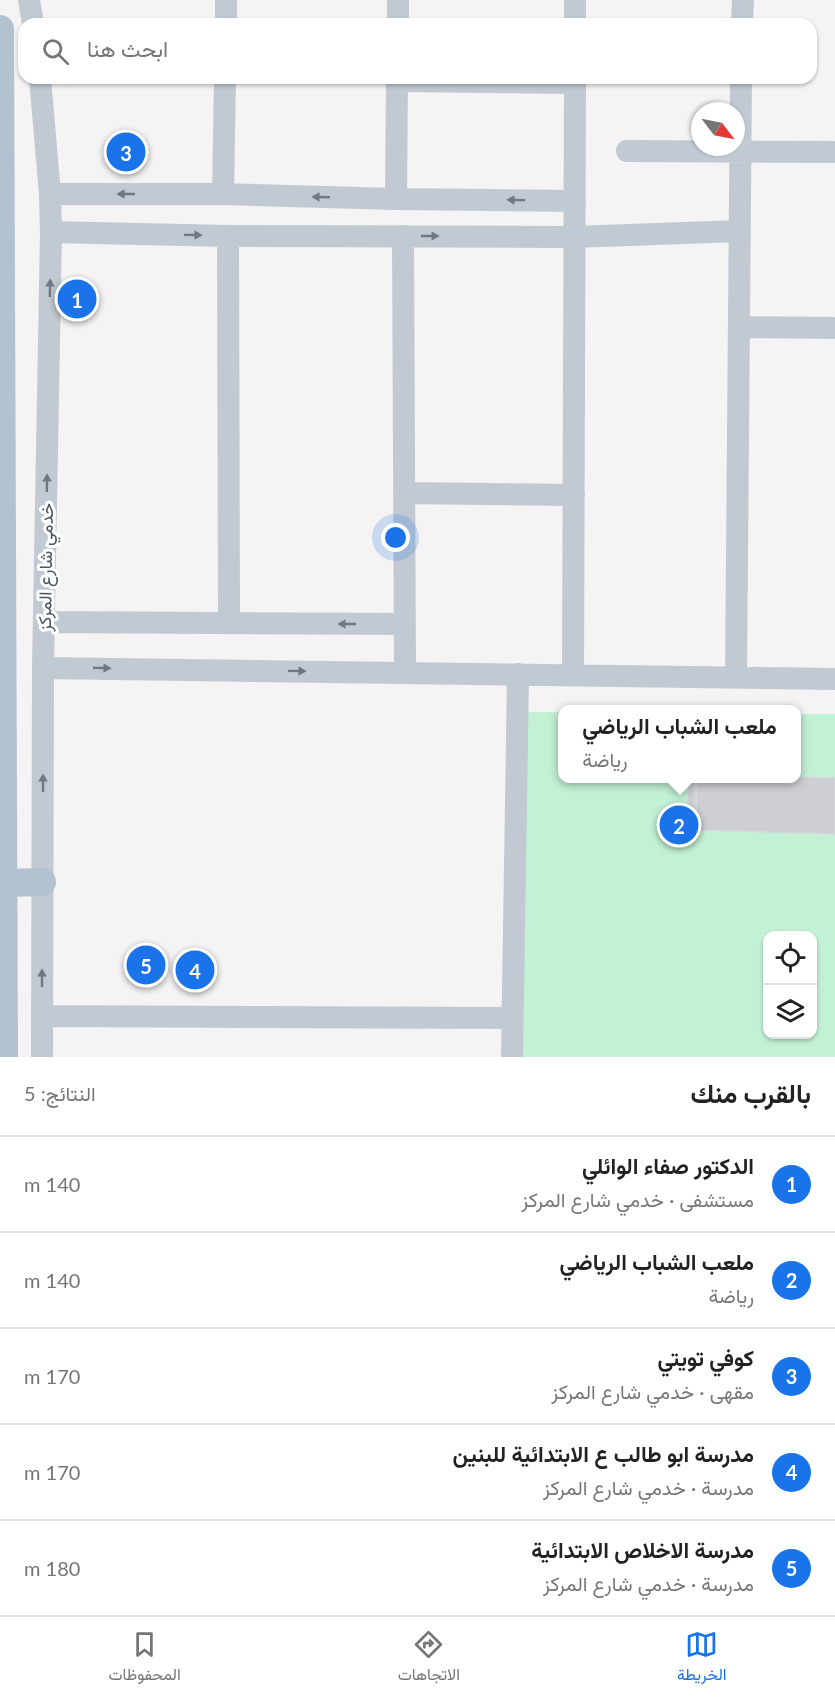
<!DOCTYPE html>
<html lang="ar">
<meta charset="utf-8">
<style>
:root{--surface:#fff;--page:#f6f6f6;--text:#222;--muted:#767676;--line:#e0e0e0;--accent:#1a73e8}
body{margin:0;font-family:Lato,Vazirmatn,sans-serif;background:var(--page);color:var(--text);direction:rtl}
.controls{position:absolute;right:18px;bottom:18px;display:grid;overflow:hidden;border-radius:12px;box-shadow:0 2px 4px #0004}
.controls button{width:54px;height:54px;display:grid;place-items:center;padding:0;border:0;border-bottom:2px solid var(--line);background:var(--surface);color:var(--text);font:30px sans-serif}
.compass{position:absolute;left:691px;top:102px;width:54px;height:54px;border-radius:50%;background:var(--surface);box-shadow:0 2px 4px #0004;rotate:122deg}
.you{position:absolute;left:396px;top:538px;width:21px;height:21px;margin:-15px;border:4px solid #fff;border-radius:50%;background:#1a73e8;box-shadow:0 0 0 9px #1a73e833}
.badge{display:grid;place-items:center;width:39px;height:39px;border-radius:50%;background:var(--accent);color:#fff;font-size:20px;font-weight:700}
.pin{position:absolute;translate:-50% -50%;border:3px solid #fff;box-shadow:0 2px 6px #0006}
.popup{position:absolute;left:558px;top:705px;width:243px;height:78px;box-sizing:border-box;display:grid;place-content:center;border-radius:12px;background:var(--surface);filter:drop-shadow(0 2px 4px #0005);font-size:20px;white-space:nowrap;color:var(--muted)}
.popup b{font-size:22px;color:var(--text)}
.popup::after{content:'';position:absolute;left:50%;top:100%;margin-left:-12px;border:12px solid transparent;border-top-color:var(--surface)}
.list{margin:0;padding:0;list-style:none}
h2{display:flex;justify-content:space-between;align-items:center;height:78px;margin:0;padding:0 24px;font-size:26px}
h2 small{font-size:20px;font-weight:400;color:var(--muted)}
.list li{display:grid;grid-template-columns:39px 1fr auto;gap:18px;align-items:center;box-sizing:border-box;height:96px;padding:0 24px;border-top:2px solid var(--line)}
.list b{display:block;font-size:22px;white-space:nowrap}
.list p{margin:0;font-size:20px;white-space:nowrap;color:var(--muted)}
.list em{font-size:20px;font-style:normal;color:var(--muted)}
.icon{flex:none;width:33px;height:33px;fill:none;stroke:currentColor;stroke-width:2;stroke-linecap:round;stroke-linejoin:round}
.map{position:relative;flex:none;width:835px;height:1057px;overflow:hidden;direction:ltr}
.search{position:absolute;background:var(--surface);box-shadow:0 2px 4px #0004;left:18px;right:18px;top:18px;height:66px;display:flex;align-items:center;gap:15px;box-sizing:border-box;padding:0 21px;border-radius:18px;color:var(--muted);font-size:22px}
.sheet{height:558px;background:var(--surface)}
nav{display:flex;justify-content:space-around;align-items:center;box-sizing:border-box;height:84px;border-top:2px solid var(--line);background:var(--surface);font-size:16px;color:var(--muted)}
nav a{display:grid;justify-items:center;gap:3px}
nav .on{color:var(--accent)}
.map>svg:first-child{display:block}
</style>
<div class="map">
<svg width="835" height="1057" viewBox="0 0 835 1057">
<rect width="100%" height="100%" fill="#f5f3f3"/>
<path fill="#c3f1d5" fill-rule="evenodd" d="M524 712H562V778H796V714H835V1057H520ZM768 936H812V1034H768Z"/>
<path fill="#cdcfd5" stroke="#d7d9de" stroke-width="1.5" d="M796 777 835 778V834L694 830 695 778H796Z
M796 777 835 778V834L696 830 697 778H796Z
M695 778 694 828H687L688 778Z"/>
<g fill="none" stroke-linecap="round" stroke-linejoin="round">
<path stroke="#c1cad2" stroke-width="22" d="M29 0 33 24
M226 24V0
M398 24V0
M575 24V0
M742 24 743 0
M40 78 50 194 51 232 43 668 42 1057
M397 81 575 83
M627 151 835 152
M50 194H223L396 199 575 201
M223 194 225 78
M396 199 397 78
M51 232 228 236 574 237 739 231
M228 236 229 623
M403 236 405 672
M739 327 835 328
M404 493 574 495
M45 622 405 624
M43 668 835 679
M573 675 575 78
M736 677 741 78
M42 1016 512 1018
M512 1057 518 674"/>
<path stroke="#b3c2d1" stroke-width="28" d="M0 29 4 1057
M3 883 42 882"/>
</g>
<defs><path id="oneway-solid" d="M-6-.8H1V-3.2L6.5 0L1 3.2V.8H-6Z" transform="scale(1.5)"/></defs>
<g fill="#6e7983">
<use href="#oneway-solid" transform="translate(126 194) rotate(180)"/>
<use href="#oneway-solid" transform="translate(321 197) rotate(-178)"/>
<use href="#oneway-solid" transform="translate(516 200) rotate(-179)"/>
<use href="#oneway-solid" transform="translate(193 235) rotate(1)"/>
<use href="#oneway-solid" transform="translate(430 236)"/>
<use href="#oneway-solid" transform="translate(50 288) rotate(-89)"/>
<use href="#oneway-solid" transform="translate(47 483) rotate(-89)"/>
<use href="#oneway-solid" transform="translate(347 624) rotate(-180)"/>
<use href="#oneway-solid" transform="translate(102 668) rotate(1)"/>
<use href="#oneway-solid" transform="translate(297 671) rotate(1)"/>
<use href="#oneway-solid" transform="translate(43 783) rotate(-90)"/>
<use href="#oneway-solid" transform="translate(42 978) rotate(-90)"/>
</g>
<g text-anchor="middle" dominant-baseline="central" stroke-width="6" stroke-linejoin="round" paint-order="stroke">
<g font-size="18" fill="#4a5661" stroke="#fff">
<text transform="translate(45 567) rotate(-89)">خدمي شارع المركز</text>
</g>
</g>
</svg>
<div class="controls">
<button><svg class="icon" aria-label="locate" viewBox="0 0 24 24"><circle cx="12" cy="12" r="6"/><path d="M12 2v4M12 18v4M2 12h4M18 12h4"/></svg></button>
<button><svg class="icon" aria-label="layers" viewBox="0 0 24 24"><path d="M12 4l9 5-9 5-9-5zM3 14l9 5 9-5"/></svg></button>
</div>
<svg class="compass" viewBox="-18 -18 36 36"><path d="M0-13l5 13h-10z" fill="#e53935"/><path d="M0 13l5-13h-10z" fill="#767676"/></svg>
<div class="you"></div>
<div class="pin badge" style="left:77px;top:299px">1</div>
<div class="pin badge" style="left:679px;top:825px">2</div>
<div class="popup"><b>ملعب الشباب الرياضي</b>رياضة</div>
<div class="pin badge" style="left:126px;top:152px">3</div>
<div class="pin badge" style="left:195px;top:970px">4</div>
<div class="pin badge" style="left:146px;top:965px">5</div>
<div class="search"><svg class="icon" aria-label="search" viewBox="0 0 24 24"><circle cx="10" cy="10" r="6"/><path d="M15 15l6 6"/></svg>ابحث هنا</div>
</div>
<section class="sheet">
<h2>بالقرب منك<small>النتائج: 5</small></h2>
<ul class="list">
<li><span class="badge">1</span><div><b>الدكتور صفاء الوائلي</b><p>مستشفى · خدمي شارع المركز</p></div><em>140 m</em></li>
<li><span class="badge">2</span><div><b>ملعب الشباب الرياضي</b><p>رياضة</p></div><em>140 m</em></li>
<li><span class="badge">3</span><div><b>كوفي تويتي</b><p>مقهى · خدمي شارع المركز</p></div><em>170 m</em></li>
<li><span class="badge">4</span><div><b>مدرسة ابو طالب ع الابتدائية للبنين</b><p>مدرسة · خدمي شارع المركز</p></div><em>170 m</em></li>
<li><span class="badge">5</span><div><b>مدرسة الاخلاص الابتدائية</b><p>مدرسة · خدمي شارع المركز</p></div><em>180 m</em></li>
</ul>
</section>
<nav>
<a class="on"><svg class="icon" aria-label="map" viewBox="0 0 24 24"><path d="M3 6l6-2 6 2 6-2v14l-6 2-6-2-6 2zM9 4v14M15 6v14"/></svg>الخريطة</a>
<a><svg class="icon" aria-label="directions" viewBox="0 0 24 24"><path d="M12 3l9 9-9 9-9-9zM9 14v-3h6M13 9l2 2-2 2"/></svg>الاتجاهات</a>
<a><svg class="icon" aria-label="saved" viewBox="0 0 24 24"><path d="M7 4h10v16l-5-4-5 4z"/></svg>المحفوظات</a>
</nav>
